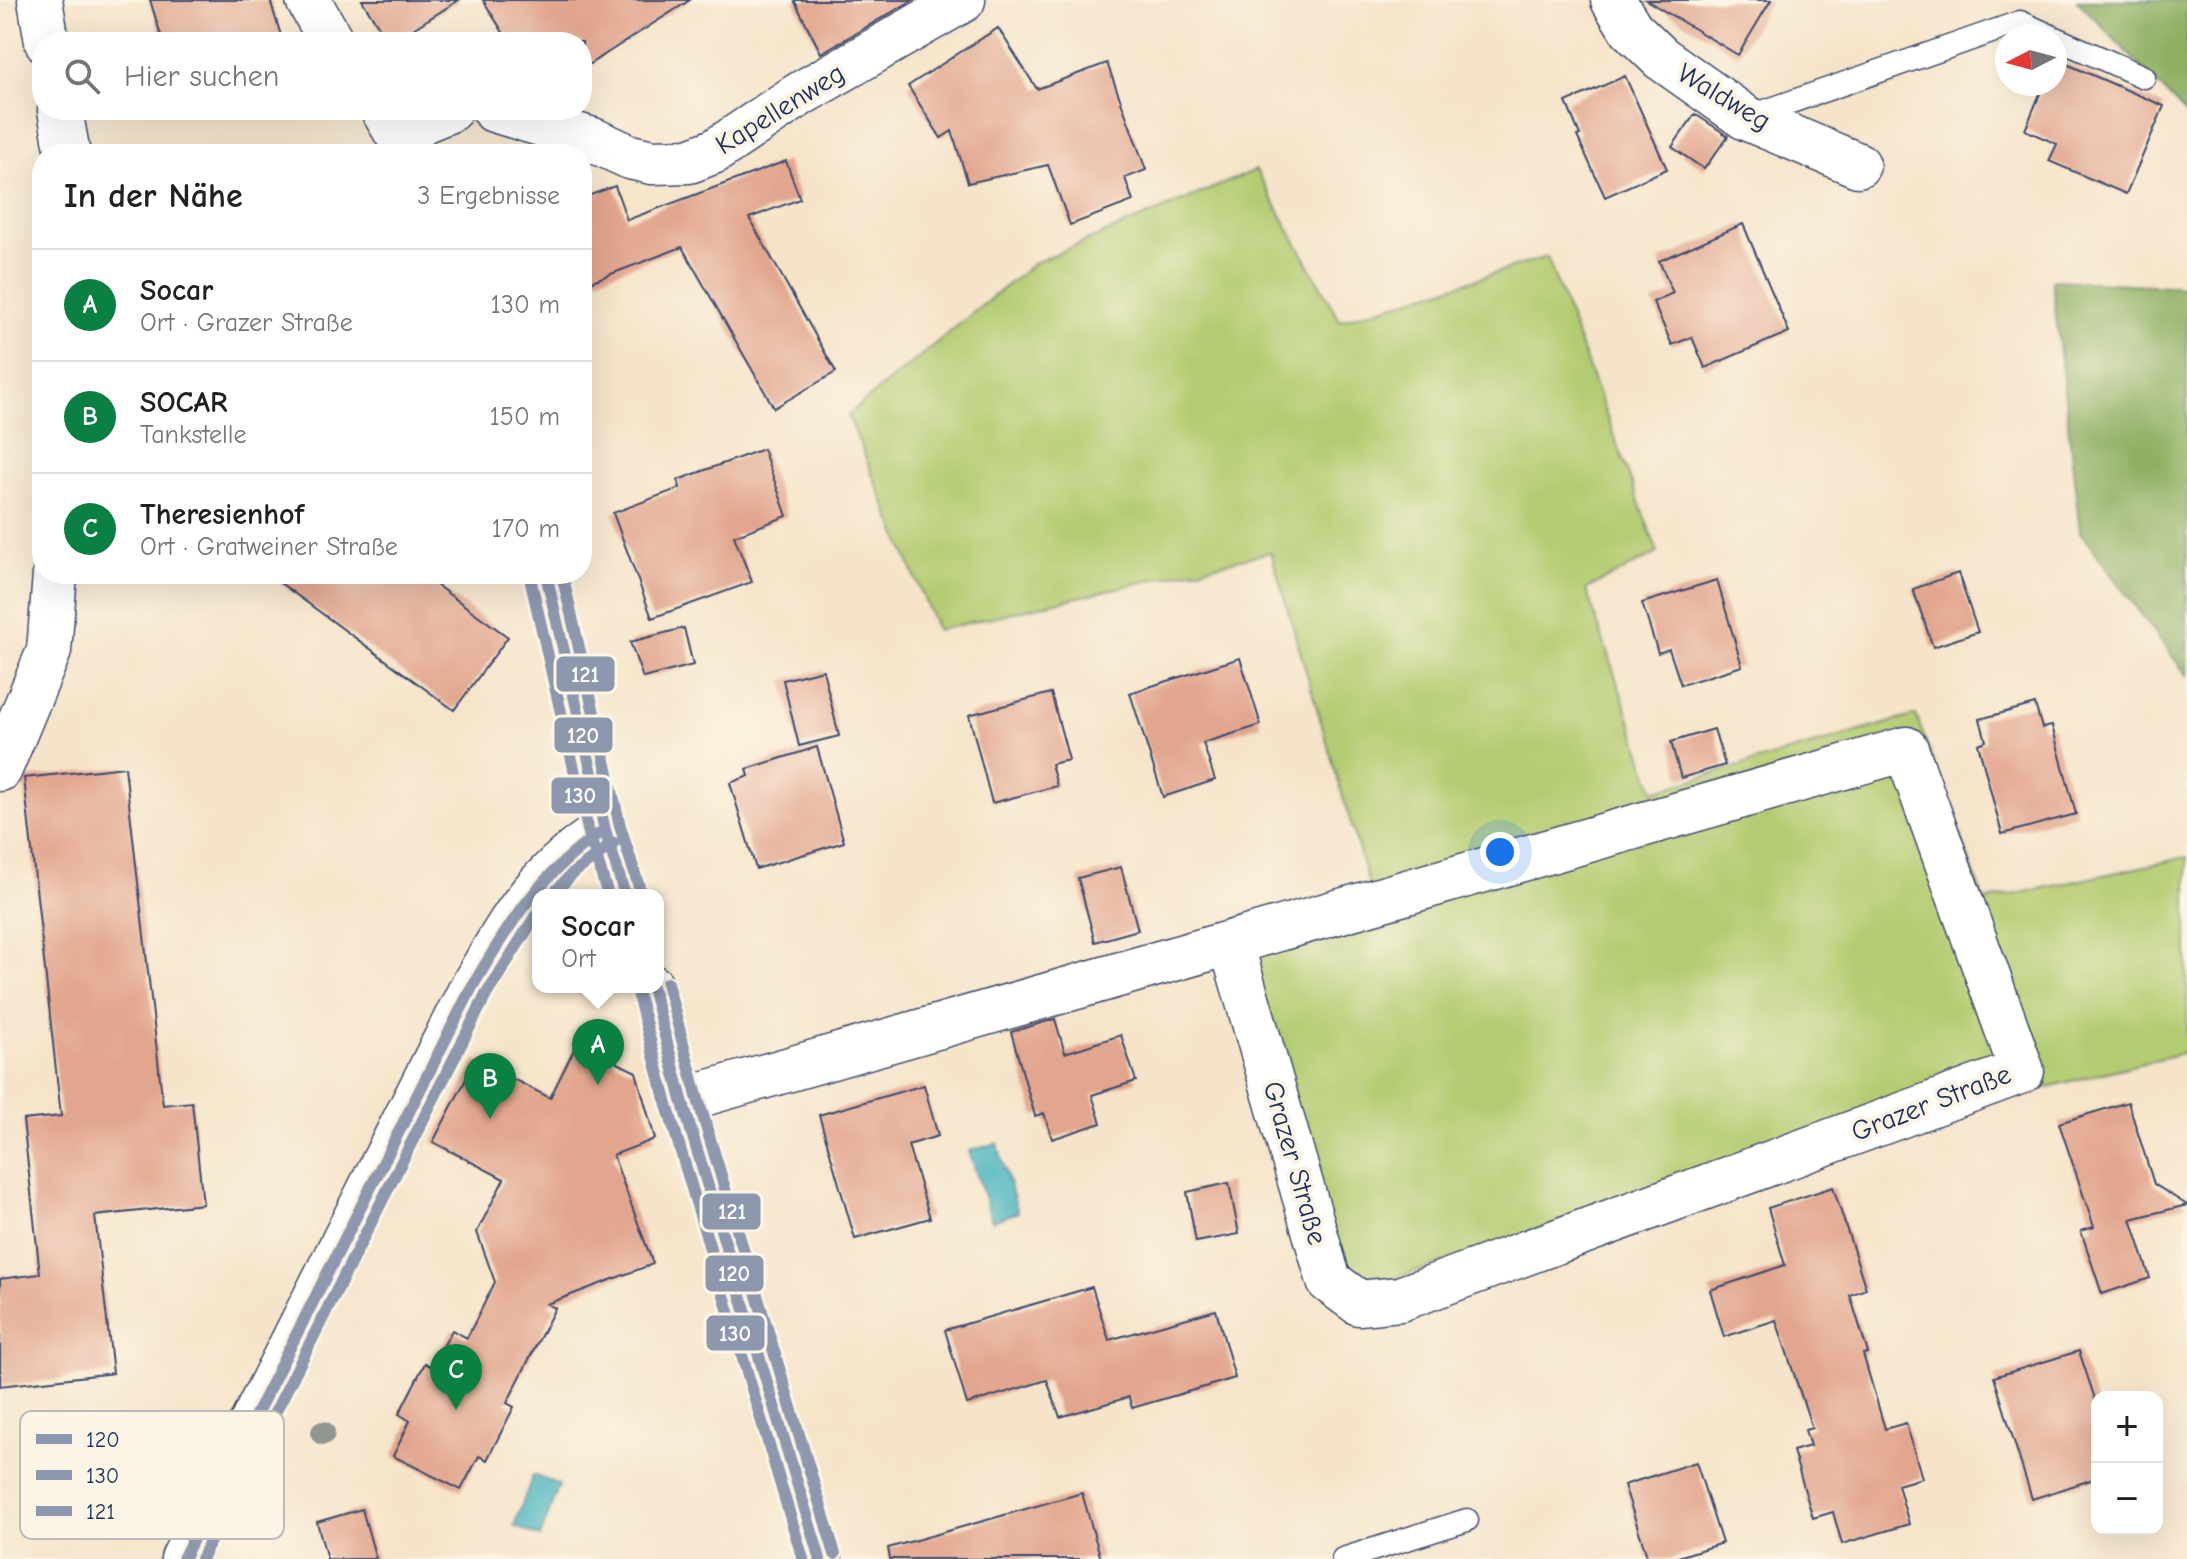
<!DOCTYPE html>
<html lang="de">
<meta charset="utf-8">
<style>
:root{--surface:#fff;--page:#f6f6f6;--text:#202124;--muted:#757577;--line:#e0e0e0;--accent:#0b8043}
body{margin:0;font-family:"Comic Neue",sans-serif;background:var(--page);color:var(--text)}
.controls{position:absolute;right:24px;bottom:24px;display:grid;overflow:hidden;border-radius:16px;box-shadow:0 8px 32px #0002}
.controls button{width:72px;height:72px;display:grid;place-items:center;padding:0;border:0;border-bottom:2px solid var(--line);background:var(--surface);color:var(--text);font:40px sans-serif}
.compass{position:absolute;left:1995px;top:24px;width:72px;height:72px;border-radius:50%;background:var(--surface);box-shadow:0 8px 32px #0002;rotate:264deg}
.you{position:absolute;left:1500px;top:852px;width:28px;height:28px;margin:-20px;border:6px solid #fff;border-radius:50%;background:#1a73e8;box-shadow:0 0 0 12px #1a73e833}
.badge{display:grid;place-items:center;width:52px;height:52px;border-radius:50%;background:var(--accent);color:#fff;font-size:26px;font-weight:700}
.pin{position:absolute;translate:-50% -66px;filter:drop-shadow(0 2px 4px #0008)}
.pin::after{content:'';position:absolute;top:42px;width:28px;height:24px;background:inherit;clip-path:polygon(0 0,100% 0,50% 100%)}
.popup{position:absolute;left:532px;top:889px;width:132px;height:104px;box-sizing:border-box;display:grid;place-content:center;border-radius:16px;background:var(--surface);filter:drop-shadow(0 2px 6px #0005);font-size:26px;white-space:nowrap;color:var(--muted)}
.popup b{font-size:30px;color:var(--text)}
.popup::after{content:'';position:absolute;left:50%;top:100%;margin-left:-16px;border:16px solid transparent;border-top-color:var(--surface)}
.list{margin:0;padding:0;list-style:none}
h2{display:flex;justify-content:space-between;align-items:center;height:104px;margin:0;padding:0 32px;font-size:34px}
h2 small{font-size:26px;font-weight:400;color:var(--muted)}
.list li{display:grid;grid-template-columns:52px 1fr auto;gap:24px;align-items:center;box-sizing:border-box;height:112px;padding:0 32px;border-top:2px solid var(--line)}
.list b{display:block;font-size:30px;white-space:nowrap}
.list p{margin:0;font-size:26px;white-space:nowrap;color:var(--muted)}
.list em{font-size:26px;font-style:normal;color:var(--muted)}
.icon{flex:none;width:44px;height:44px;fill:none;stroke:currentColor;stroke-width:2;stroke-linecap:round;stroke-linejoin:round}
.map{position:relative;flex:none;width:2187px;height:1559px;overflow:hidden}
.search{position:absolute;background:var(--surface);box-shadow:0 8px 32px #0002;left:32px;top:32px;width:560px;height:88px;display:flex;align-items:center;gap:20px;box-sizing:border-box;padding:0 28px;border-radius:32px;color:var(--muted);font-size:30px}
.panel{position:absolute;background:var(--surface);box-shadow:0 8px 32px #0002;left:32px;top:144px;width:560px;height:440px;border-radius:32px}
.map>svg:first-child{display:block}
</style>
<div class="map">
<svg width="2187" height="1559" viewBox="0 0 2187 1559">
<rect width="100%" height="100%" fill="#fcf5e5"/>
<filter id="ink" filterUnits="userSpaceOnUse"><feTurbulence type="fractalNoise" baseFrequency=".0125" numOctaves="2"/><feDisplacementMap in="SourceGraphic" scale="16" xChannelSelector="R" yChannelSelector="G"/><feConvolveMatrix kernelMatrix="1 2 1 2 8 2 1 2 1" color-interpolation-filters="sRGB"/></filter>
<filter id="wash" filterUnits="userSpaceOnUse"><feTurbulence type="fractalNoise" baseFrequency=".006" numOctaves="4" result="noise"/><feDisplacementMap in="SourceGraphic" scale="32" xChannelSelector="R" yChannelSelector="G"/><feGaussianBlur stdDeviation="1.8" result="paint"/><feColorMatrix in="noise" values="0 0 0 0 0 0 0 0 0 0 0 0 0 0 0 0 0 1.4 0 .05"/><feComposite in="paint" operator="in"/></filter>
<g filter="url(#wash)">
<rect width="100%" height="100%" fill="#f5e4c9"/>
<path fill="#b4cc71" stroke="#687e68" stroke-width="2" d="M1256 170 1340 321 1547 257 1658 553 1586 589 1654 791 1916 715 1984 901 2187 857V1052L1816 1145 1361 1289 1338 1270 1245 950 1376 909 1271 552 937 630 848 415 1034 263Z"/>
<path fill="#8fb063" stroke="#557060" stroke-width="2" d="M2077 0H2187V115Z
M2052 280 2187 287V676L2080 532Z"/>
<path fill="#44b3bd" stroke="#30718e" stroke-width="2" d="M997 1143 1018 1212 992 1221 969 1151Z
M533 1475 559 1485 540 1537 514 1526Z"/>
<g id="blocks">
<path fill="#e2a58d" d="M150 0H270L283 42H163Z
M362 0H459L392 42H388Z
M483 0H690L582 69V42H509Z
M794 0H913L821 53Z
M1646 0H1771L1738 55Z
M998 28 1037 89 1107 63 1146 170 1125 178 1133 201 1070 225 1048 165 968 183 952 131 941 138 908 86Z
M2055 59 2164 106 2126 194 2049 161 2057 144 2025 130 2044 84H2055Z
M1625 76 1667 169 1605 197 1577 136 1580 135 1566 102Z
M1695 114 1728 136 1704 169 1672 147Z
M786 161 800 199 749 218 836 372 774 408 682 247 582 285V198L615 186 627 220Z
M1743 224 1789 332 1705 368 1692 337 1672 345 1653 302 1673 293 1659 261Z
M763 449 787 516 734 536 752 582 652 618 613 513 680 488 678 480Z
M1958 573 1978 632 1933 647 1913 589Z
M268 574H421L508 637 454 710Z
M1717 580 1742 666 1681 685 1669 649 1658 653 1642 603Z
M684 628 693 665 643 678 630 642Z
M1240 658 1261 725 1203 743 1215 780 1163 797 1130 693Z
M823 670 839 736 799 746 783 680Z
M1051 693 1069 760 1051 764 1057 786 992 803 969 715Z
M2035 704 2042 728 2052 726 2076 814 2002 834 1978 744 1986 741 1980 719Z
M1714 729 1725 765 1681 778 1671 742Z
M817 747 844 842 756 869 730 783 749 776 747 769Z
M125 767 163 1105 192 1102 203 1204 95 1216 113 1373 0 1386V1279L40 1274 23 1120 61 1116 24 778Z
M1121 867 1138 930 1095 942 1078 878Z
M1055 1019 1065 1053 1121 1035 1136 1081 1092 1095 1101 1123 1052 1139 1044 1113 1035 1116 1011 1032Z
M577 1043 636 1072 655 1139 613 1155 653 1264 547 1304 555 1308 507 1403 514 1407 487 1460 479 1456 461 1490 393 1456 410 1421 399 1414 425 1363 432 1367 452 1330 467 1338 495 1282 477 1232 504 1179 433 1142 476 1060 550 1098Z
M924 1085 938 1136 908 1145 930 1218 855 1239 819 1115Z
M2128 1102 2154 1184 2187 1205 2131 1219 2150 1278 2102 1294 2081 1231 2094 1227 2059 1123Z
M1229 1183 1239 1234 1196 1242 1187 1192Z
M1833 1187 1866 1289 1850 1295 1868 1353 1863 1354 1885 1429 1906 1423 1922 1478 1898 1485 1909 1524 1842 1544 1833 1512 1813 1518 1793 1451 1810 1446 1805 1430 1812 1428 1776 1320 1724 1337 1710 1290 1785 1265 1768 1208Z
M1092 1287 1109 1340 1216 1310 1235 1378 1132 1408 1129 1397 1060 1417 1047 1380 967 1404 945 1330Z
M2079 1351 2097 1405V1478L2032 1499 1994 1377Z
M1696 1462 1722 1543 1672 1559H1648L1624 1485Z
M1082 1493 1101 1559H890L888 1548Z
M362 1509 376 1559H327L317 1522Z"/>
</g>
</g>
<g filter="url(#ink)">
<use href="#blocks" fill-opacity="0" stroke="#3c4a6e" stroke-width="2"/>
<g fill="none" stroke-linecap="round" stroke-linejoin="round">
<defs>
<path id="lane" d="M2055 38 2144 77
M1751 116 2020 22 2051 36
M1343 1559 1467 1520"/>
<path id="street" d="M40 0 47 42
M1613 0 1631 29 1661 58 1746 118 1858 165
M60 110 68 154
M494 110 593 140 630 157 652 162 689 161 715 151 800 94 963 0
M401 137 423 121 450 110
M0 769 49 651 55 574
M682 1100 1906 749 2022 1071 1400 1299 1359 1303 1329 1281 1231 943"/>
<path id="secondary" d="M308 0 332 42
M383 110 409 154
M546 574 605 830 625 895
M652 987 682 1100 820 1559
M183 1559 472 987C511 920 537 871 605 830"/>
</defs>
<use href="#lane" stroke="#3c4a6e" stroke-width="25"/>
<use href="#street" stroke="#3c4a6e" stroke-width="47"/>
<use href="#secondary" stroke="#3c4a6e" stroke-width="47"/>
<use href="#lane" stroke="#fff" stroke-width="22"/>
<use href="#street" stroke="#fff" stroke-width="44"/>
<use href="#secondary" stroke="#fff" stroke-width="44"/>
<defs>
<path id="bus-1" d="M546 574 605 830 625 895
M652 987 682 1100 820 1559
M183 1559 472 987C510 922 541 872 605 830"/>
<path id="bus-2" d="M530 578 589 834 608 895
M552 895 572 874 614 843
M637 991 667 1105 803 1559
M201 1559 486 995 538 912"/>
<path id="bus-3" d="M562 574 620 826 640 890
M667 983 697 1096 835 1554"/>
</defs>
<use href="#bus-1" stroke="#fcf5e5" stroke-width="18"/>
<use href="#bus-2" stroke="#fcf5e5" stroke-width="18"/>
<use href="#bus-3" stroke="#fcf5e5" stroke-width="18"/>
<use href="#bus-1" stroke="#8d97ae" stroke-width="12"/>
<use href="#bus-2" stroke="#8d97ae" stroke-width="12"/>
<use href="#bus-3" stroke="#8d97ae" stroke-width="12"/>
</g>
<circle fill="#929691" cx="323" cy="1433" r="12"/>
</g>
<g text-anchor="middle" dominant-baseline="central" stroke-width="8" stroke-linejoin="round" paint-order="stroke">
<g font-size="28" fill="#1b2f5e" stroke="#fcf5e5">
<text transform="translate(1724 97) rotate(31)">Waldweg</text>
<text transform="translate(780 109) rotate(-32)">Kapellenweg</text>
<text transform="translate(1931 1103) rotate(-21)">Grazer Straße</text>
<text transform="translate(1295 1163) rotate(74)">Grazer Straße</text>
</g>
</g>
<rect x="20" y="1411" width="264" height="128" rx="12" fill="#fcf5e5" stroke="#b8babc" stroke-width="2"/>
<rect x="36" y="1434" width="36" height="10" fill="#8d97ae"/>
<rect x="36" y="1470" width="36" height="10" fill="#8d97ae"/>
<rect x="36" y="1506" width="36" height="10" fill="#8d97ae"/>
<g font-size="22" fill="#1b2f5e">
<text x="86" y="1447">120</text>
<text x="86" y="1483">130</text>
<text x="86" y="1519">121</text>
</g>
<g stroke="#fcf5e5" stroke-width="3">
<rect x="555" y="655" width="61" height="38" rx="8" fill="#8d97ae"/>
<rect x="553" y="716" width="61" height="38" rx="8" fill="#8d97ae"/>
<rect x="550" y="776" width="61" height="39" rx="8" fill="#8d97ae"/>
<rect x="701" y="1192" width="61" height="39" rx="8" fill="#8d97ae"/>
<rect x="704" y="1254" width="61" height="39" rx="8" fill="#8d97ae"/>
<rect x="705" y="1314" width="61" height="38" rx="8" fill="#8d97ae"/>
</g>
<g font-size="22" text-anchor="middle" font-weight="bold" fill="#fff">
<text x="585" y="682">121</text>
<text x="583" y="743">120</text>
<text x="580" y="803">130</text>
<text x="732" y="1219">121</text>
<text x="734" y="1281">120</text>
<text x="735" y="1341">130</text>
</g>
</svg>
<div class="controls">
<button>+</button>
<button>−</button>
</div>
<svg class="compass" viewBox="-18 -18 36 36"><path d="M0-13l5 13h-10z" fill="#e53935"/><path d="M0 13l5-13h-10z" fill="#757577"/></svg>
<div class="you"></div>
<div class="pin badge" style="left:598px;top:1085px">A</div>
<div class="popup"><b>Socar</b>Ort</div>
<div class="pin badge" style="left:490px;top:1119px">B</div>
<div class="pin badge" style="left:456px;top:1410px">C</div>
<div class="search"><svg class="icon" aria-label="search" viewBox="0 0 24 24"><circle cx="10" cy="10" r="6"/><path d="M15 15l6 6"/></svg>Hier suchen</div>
<section class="panel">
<h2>In der Nähe<small>3 Ergebnisse</small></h2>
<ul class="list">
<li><span class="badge">A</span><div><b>Socar</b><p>Ort · Grazer Straße</p></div><em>130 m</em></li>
<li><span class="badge">B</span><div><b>SOCAR</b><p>Tankstelle</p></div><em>150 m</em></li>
<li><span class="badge">C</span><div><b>Theresienhof</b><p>Ort · Gratweiner Straße</p></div><em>170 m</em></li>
</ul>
</section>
</div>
